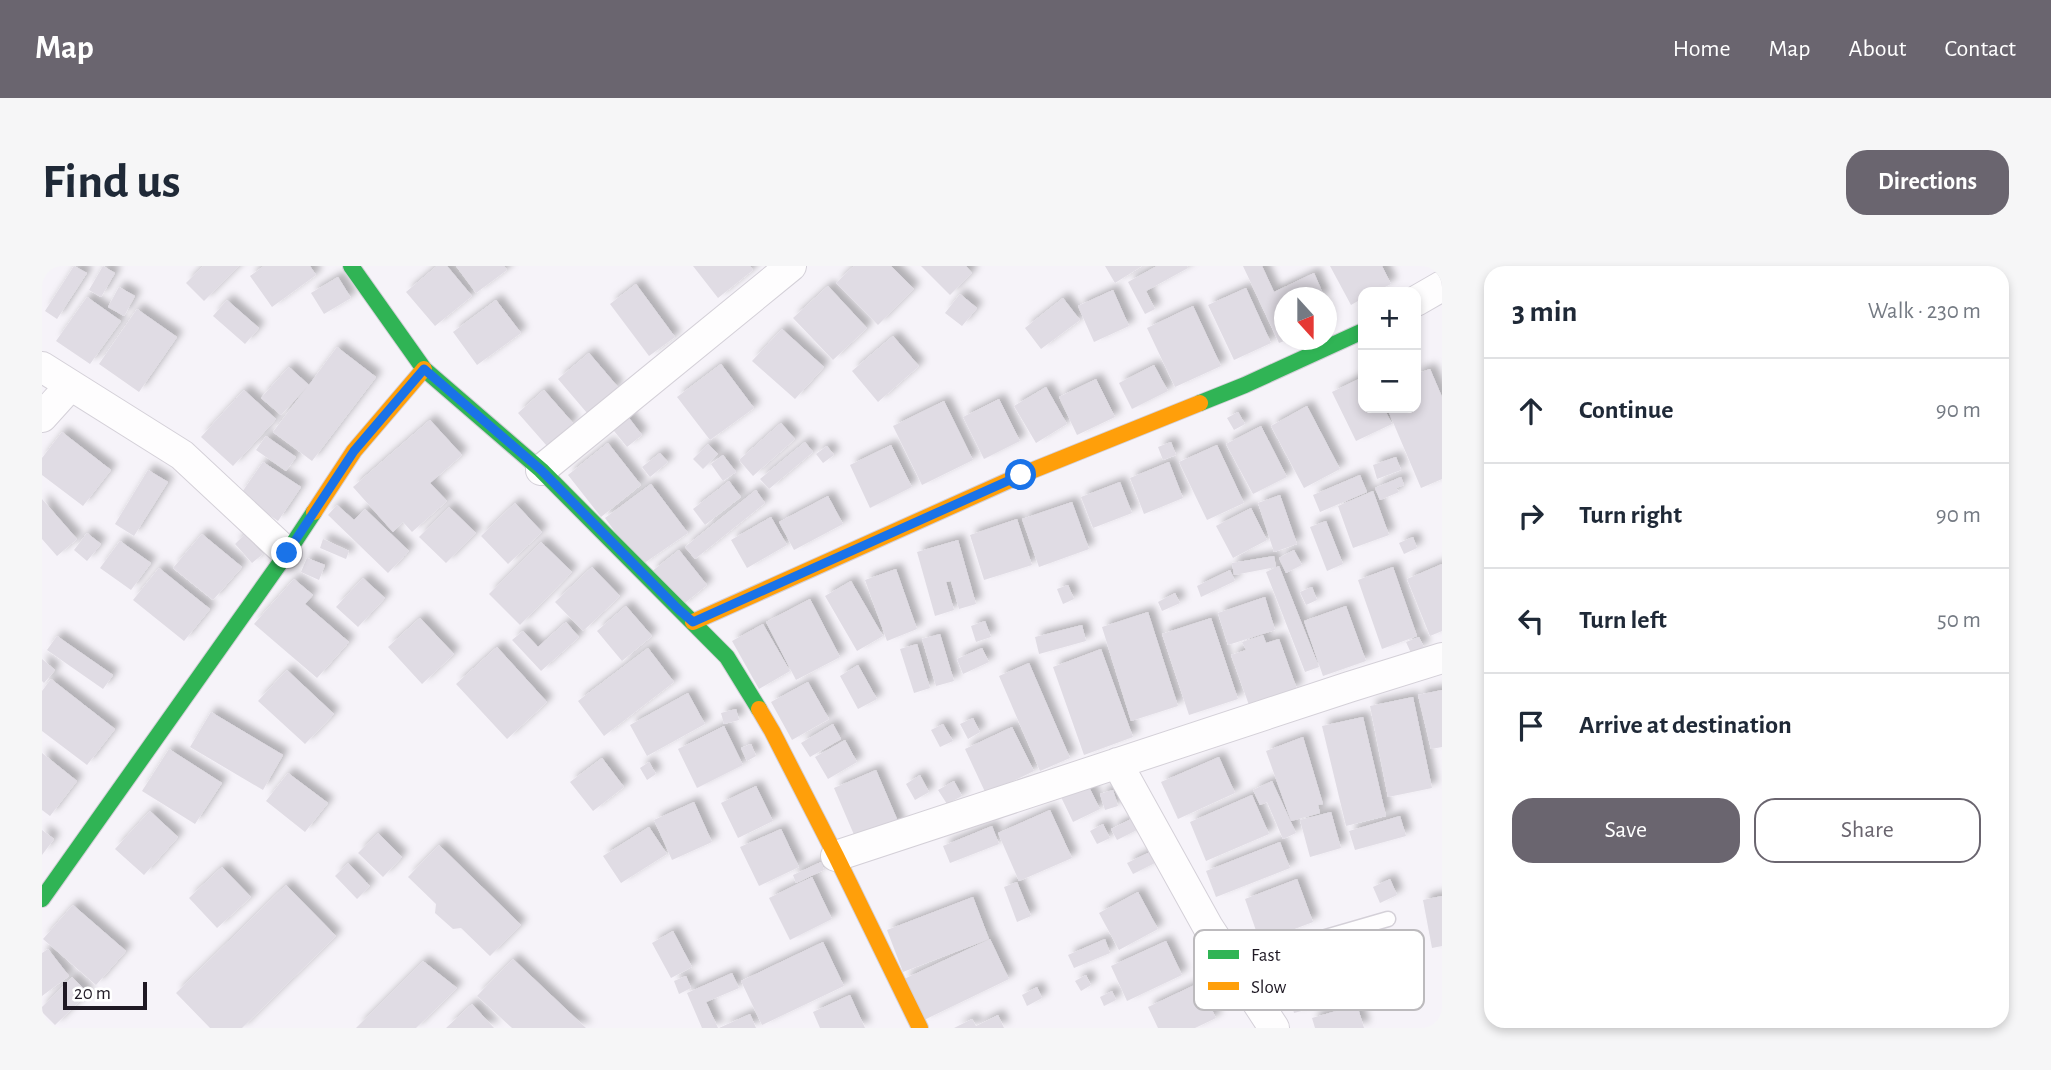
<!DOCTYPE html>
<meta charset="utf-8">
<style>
:root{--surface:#fff;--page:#f6f6f7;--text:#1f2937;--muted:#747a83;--line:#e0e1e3;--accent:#6a656f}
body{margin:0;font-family:"Alegreya Sans",sans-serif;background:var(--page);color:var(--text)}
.controls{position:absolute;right:21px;top:21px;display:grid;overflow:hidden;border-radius:14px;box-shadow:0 4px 10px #0003}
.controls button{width:63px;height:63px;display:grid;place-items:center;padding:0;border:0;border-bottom:2px solid var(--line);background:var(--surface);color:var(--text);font:35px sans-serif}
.compass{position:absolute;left:1232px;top:21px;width:63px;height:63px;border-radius:50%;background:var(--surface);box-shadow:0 4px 10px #0003;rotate:159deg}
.scale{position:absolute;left:21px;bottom:18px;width:84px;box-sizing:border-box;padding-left:7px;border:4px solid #1f1924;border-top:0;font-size:19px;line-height:24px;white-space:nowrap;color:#1f1924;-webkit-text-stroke:5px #fff;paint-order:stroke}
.stop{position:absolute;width:21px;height:21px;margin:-16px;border:5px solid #1a73e8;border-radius:50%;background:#fff}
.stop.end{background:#1a73e8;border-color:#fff;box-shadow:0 2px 7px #0008}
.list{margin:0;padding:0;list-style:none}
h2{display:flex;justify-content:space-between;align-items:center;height:91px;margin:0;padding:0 28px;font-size:30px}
h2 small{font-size:23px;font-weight:400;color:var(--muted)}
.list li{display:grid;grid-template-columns:46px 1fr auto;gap:21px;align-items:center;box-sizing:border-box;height:105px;padding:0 28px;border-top:2px solid var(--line)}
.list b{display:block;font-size:26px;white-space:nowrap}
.list em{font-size:23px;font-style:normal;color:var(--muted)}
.actions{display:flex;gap:14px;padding:21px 28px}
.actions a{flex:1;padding:16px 0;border:2px solid var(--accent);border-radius:21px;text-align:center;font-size:24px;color:var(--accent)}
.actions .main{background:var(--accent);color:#fff}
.icon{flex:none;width:38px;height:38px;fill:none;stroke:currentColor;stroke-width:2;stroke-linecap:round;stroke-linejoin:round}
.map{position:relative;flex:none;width:1400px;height:762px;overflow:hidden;border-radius:21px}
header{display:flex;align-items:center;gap:42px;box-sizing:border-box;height:98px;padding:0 35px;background:var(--accent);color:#fff}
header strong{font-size:33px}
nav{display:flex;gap:38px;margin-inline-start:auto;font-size:24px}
.intro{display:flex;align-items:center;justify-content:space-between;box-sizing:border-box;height:168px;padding:0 42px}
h1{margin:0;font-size:49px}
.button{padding:18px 32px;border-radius:21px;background:var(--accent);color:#fff;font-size:24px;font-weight:700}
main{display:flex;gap:42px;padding:0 42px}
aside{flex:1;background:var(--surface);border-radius:21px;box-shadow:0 4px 10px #0003}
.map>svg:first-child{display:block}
</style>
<header>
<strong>Map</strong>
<nav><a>Home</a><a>Map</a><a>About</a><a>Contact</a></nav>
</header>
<div class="intro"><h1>Find us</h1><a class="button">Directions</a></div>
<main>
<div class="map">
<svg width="1400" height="762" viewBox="0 0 1400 762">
<defs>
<filter id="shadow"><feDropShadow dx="6" dy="-6" stdDeviation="3.5" flood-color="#0004"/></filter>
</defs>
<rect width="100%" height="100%" fill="#f6f3f9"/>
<path fill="#e0dce4" filter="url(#shadow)" d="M32 0 45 7 15 53 3 45Z
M61 0 73 7 59 31 47 24Z
M161 0H197L162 35 144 17Z
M222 0H268L274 9 230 41 208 10Z
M395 0H405L430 30 393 60 364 26Z
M414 0H462L465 4 434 27Z
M651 0H708L711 4 676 32Z
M812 0H849L872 23 836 59 794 17Z
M879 0H924L930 7 908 29Z
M1063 0H1100L1073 17Z
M1115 0H1145L1146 2 1104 25 1113 43 1103 48 1086 16Z
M1201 0H1220L1232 26 1272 7 1283 32H1242V75L1237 77Z
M1288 0H1340L1349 18 1333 26H1321V32L1309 39Z
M296 11 309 32 282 48 269 27Z
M594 18 633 71 607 90 568 38Z
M786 20 825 62 791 94 751 52Z
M77 21 93 30 82 50 66 41Z
M1204 22 1229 77 1192 94 1166 39Z
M1071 24 1087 60 1052 76 1036 40Z
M918 28 935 42 920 60 903 47Z
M45 31 79 55 48 98 14 75Z
M1021 32 1038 54 999 83 983 62Z
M185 34 217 62 203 78 171 50Z
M454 34 479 67 435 99 411 66Z
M1151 40 1179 100 1133 121 1105 62Z
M95 43 135 71 97 126 57 98Z
M740 63 782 101 753 133 710 95Z
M851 70 877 100 836 136 810 105Z
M295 81 334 111 270 195 231 166 265 121 239 149 219 132 247 101 267 119Z
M547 87 576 121 545 147 516 113Z
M679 98 712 142 668 174 635 131Z
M1112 99 1126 125 1090 143 1077 117Z
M1388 103 1400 131V213L1379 222 1345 142H1374V108Z
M1321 111V142H1342L1350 158 1314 175 1290 126Z
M1054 113 1073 151 1035 169 1017 131Z
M1004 121 1025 158 994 177 972 140Z
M202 124 234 153 191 200 159 171Z
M502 124 531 157 505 180 476 147Z
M957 133 978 175 942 193 921 151Z
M902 135 931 194 880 219 851 160Z
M1265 140 1298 203 1262 222 1229 160Z
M1196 146 1203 158 1192 164 1185 152Z
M584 148 600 169 585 181 568 160Z
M388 154 420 189 388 217 405 235 370 266 361 256 351 266 311 221Z
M739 157 753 173 711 210 697 194Z
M1219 160 1245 211 1211 228 1184 178Z
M20 166 69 204 41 240 0 209V192Z
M224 170 254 191 244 205 214 184Z
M763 176 771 186 727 223 718 213Z
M1129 176 1134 189 1121 194 1116 181Z
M566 177 599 219 559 251 526 209Z
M666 178 676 188 661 203 651 193Z
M849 179 870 221 828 242 808 199Z
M1175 179 1202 237 1165 254 1137 196Z
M785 180 792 189 781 197 774 188Z
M618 187 626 196 608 211 600 201Z
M681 189 694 206 681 215 669 198Z
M1354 191 1359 204 1335 213 1331 199Z
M221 196 259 221 236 255 198 229Z
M1127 196 1141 232 1102 248 1088 212Z
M106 204 126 216 92 270 73 258Z
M1318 209 1325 226 1278 246 1271 229Z
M1359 211 1362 219 1354 222 1357 226 1338 234 1333 222Z
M687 215 699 231 663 259 651 243Z
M1078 216 1090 247 1051 262 1039 231Z
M609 218 646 267 598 300 563 252Z
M714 224 723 237 653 293 643 281Z
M1331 225 1347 269 1311 282 1296 240Z
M1238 229 1255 278 1232 286 1216 237Z
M786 230 801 258 752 284 737 256Z
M0 233 35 273 15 290 0 273Z
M1030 236 1047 283 997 301 980 253Z
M473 237 500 266 466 298 439 270Z
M295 239 312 254 323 243 367 285 346 307 286 249Z
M407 241 434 267 404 297 377 271Z
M1209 242 1225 274 1191 292 1174 260Z
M729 251 745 279 705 302 689 274Z
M975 253 990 299 942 314 928 269Z
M1284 255 1301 298 1285 305 1268 261Z
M45 267 59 278 45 295 32 284Z
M160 268 200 301 171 334 131 302Z
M203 268 221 288 210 297 193 278Z
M1371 271 1375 282 1362 288 1357 277Z
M281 273 307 285 304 293 278 282Z
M916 274 934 338 917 343 909 315 904 316 912 344 893 350 875 286Z
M78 275 109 297 89 324 58 302Z
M499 276 530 306 478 359 447 328Z
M637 284 665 319 638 341 609 306Z
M1252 284 1260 299 1244 307 1237 292Z
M1232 290 1234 301 1192 309 1190 297Z
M265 292 283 299 277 314 259 306Z
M1400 298V365L1388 370 1365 313Z
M1237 300 1277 401 1263 406 1224 306Z
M550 301 578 330 541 365 513 336Z
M1351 301 1375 370 1340 383 1316 314Z
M117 302 168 343 142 375 91 334Z
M854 303 875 363 845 375 823 314Z
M1188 304 1193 315 1159 331 1155 320Z
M321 312 343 332 316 361 294 341Z
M252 313 271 329 263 338 307 376 275 412 212 358Z
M809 315 841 370 815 385 783 330Z
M1026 319 1032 333 1021 338 1015 323Z
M1270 321 1275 334 1264 339 1258 326Z
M1133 327 1138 337 1120 345 1116 336Z
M1223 331 1233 364 1186 379 1176 347Z
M768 333 798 391 754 414 724 356Z
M584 340 610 370 580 395 555 365Z
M1304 340 1324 395 1281 410 1262 355Z
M1106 346 1136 440 1089 455 1060 361Z
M378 352 412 388 380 418 346 381Z
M1169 352 1196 433 1147 449 1120 368Z
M943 355 949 371 934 376 929 360Z
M524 356 537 371 499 405 470 374 481 365 496 381Z
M721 358 748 405 717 423 690 375Z
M1040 359 1044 375 997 388 993 371Z
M898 368 912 415 894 420 880 373Z
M1221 369 1224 377 1237 373 1255 423 1207 439 1189 389 1204 384 1200 376Z
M15 370 71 409 61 423 5 384Z
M1377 371 1382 381 1369 387 1364 376Z
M875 378 888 422 872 427 858 383Z
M455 381 505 436 465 473 414 418Z
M606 382 632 416 562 470 536 435Z
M940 382 947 396 921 408 915 393Z
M1059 383 1091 471 1042 489 1011 401Z
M0 393 13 404 2 417 0 415Z
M987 397 1028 492 998 505 957 410Z
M816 399 835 433 816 443 798 410Z
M245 404 292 448 263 478 216 435Z
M9 413 73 463 45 499 0 465V425Z
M766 416 787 453 750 474 729 436Z
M1400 424V481L1389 483 1376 429Z
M646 427 663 458 605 490 588 459Z
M1371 431 1390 522 1346 531 1328 440Z
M694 443 697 454 682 458 679 447Z
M169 446 241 489 221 524 148 481Z
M1321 451 1344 550 1304 560 1280 460Z
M931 452 938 466 926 473 918 458Z
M791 458 799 473 768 491 759 477Z
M901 458 911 475 898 481 889 464Z
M682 460 701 499 655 522 636 483Z
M970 461 992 505 944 528 923 483Z
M1261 471 1281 538 1276 539 1278 547 1249 555 1224 485Z
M803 474 815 496 786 513 773 491Z
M709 478 714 490 705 495 699 482Z
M127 483 180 517 153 558 100 525Z
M0 487 35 515 8 550 0 544Z
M1177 491 1193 527 1136 553 1119 516Z
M560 492 582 521 551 545 528 516Z
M607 496 614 508 605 514 598 502Z
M834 504 858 560 816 578 792 522Z
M246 507 286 537 263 566 224 535Z
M878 509 887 526 873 534 864 518Z
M912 515 920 530 905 538 896 524Z
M1230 515 1254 567 1241 573 1225 536 1218 539 1211 524Z
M1046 519 1058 543 1031 556 1019 531Z
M714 520 731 555 696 572 679 537Z
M1071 524 1076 540 1063 544 1058 528Z
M1210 529 1227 568 1164 595 1148 556Z
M652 536 670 576 630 594 612 554Z
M1008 544 1030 592 977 615 956 567Z
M108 545 136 571 102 609 73 583Z
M1289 546 1299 582 1268 591 1258 554Z
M1358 550 1364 570 1313 584 1307 565Z
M1089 553 1095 564 1075 574 1069 563Z
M1061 558 1068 572 1055 578 1048 565Z
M950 560 957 578 908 597 901 580Z
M607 561 625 588 579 617 561 590Z
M739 563 757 601 717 620 698 581Z
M0 564 12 573 0 589Z
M336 567 360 591 341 611 316 587Z
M1238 576 1248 602 1174 631 1164 605Z
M397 579 479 659 448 690 419 662 411 663 393 647 394 638 366 611Z
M1108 586 1113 597 1091 608 1085 597Z
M779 596 782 604 754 617 751 609Z
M306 597 328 620 315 633 293 610Z
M180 601 209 631 175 662 147 632Z
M770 611 790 653 748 674 727 632Z
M1255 613 1271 656 1218 676 1203 633Z
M1348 613 1355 629 1338 637 1331 621Z
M975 616 989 650 975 656 962 621Z
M244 619 294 670 200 762H168L134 727Z
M1096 626 1116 663 1077 684 1057 647Z
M1400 630V680L1390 682 1381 634Z
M931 631 947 673 861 706 845 664Z
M31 639 84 685 54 719 1 673Z
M631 665 650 701 629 712 610 677Z
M948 673 967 713 882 754 862 713Z
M1063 673 1068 687 1032 702 1026 689Z
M1124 675 1140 709 1085 735 1069 700Z
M781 676 802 720 720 759 699 715Z
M6 683 27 710 0 730V687Z
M1304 685 1316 730 1252 747 1240 702Z
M471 693 544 762H470L435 730Z
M381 695 415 722 374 762H314Z
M690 707 697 722 664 736 676 762H660L645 727Z
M1044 709 1049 719 1039 725 1033 715Z
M644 710 649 722 637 728 632 715Z
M30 711 46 727 13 759 0 746V741Z
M1157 717 1174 752 1153 762H1116L1106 741Z
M995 721 1000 732 985 740 980 729Z
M1070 725 1074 734 1062 740 1058 731Z
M808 729 823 762H778L771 746Z
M430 738 452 762H404Z
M1315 739 1322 762H1273L1270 752Z
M708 748 714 762H677Z
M956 749 962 762H912L930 753 934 760Z"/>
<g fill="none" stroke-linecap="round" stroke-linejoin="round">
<defs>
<path id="lane" d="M1190 698 1346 653"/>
<path id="street" d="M1374 35 1400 20
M0 101 140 189 245 287
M0 151 28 120
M499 204 749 0
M1075 497 1166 661 1232 762
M794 590 1307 421 1400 392"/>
<path id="fast" d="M309 0 382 103 499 204 685 391 717 443
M1158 137 1203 119 1321 65
M0 633 245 287 272 246"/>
<path id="slow" d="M272 246 312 185 382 103
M651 356 979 209 1158 137
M717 443 730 465 794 590 878 762"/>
</defs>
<use href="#lane" stroke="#d4d0d8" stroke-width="17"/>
<use href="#street" stroke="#d4d0d8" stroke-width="32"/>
<use href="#fast" stroke="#d4d0d8" stroke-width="18"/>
<use href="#slow" stroke="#d4d0d8" stroke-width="18"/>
<use href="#lane" stroke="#fefdfe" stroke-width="14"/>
<use href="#street" stroke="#fefdfe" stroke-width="30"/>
<use href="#fast" stroke="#30b455" stroke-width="16"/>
<use href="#slow" stroke="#ff9f0a" stroke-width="16"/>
</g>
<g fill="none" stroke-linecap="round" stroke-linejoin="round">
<path stroke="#1a73e8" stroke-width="9" d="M245 287 312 185 382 103 499 204 636 343 651 356 979 209"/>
</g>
<rect x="1152" y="664" width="230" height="80" rx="10" fill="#fff" stroke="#bcbabd" stroke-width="2"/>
<rect x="1166" y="684" width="31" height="9" fill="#30b455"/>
<rect x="1166" y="716" width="31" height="8" fill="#ff9f0a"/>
<g font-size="19" fill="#1f1924">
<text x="1209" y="695">Fast</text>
<text x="1209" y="727">Slow</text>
</g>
</svg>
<div class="controls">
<button>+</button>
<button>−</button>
</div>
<svg class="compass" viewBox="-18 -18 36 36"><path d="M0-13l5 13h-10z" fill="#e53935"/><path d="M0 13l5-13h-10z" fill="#747a83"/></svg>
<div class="scale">20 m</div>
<div class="stop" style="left:979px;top:209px"></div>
<div class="stop end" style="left:245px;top:287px"></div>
</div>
<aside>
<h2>3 min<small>Walk · 230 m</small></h2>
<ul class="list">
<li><svg class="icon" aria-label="ahead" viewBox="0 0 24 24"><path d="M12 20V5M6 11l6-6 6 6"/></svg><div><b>Continue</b></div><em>90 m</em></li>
<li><svg class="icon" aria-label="right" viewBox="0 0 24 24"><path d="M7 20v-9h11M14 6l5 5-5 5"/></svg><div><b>Turn right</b></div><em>90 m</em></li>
<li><svg class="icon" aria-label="left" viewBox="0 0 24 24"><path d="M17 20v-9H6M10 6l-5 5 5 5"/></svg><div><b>Turn left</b></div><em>50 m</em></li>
<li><svg class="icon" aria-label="arrive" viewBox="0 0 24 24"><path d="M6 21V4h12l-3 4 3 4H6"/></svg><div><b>Arrive at destination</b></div></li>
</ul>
<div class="actions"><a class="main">Save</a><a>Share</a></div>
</aside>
</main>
